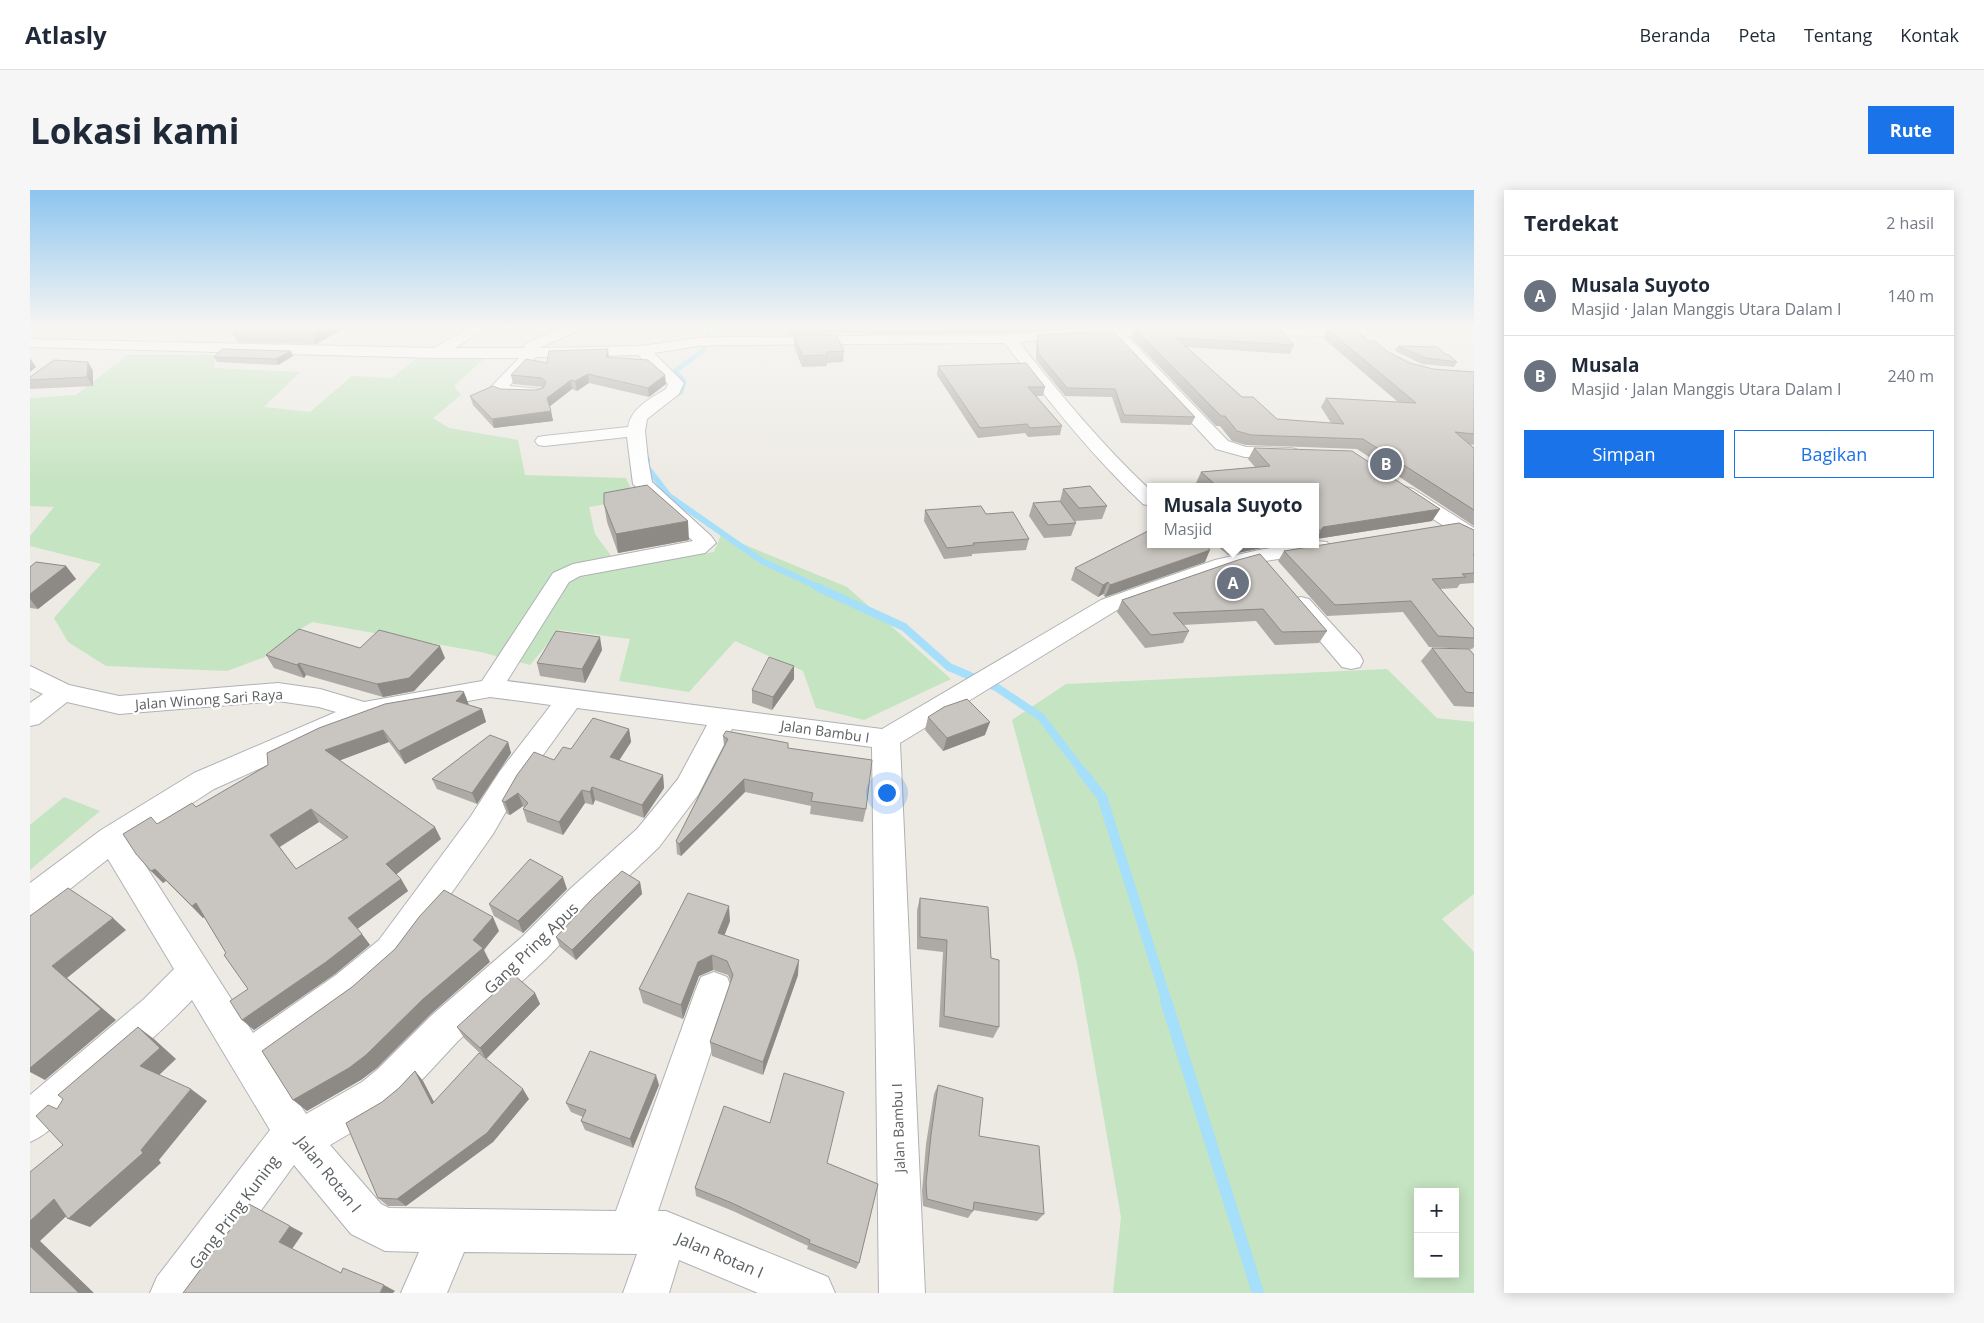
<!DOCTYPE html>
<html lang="id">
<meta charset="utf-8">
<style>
:root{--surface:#fff;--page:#f6f6f7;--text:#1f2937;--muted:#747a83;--line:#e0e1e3;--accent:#1a73e8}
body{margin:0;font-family:"Open Sans",sans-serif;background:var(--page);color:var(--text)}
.controls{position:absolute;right:15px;bottom:15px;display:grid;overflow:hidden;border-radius:0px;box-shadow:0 2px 12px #0003}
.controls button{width:45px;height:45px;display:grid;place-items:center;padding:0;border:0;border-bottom:1px solid var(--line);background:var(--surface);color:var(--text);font:25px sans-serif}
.you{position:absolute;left:856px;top:602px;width:18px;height:18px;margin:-12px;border:4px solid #fff;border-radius:50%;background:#1a73e8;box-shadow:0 0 0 8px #1a73e833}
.badge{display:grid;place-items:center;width:32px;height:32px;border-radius:50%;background:var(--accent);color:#fff;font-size:16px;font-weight:700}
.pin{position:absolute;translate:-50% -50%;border:2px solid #fff;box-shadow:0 1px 5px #0006}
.popup{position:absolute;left:1117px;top:293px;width:172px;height:65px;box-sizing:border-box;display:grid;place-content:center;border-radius:0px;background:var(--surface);filter:drop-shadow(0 1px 4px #0005);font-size:16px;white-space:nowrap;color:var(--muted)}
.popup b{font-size:19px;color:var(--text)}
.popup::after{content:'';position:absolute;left:50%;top:100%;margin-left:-10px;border:10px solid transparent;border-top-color:var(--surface)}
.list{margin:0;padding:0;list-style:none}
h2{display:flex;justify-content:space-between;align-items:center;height:65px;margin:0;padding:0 20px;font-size:21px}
h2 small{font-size:16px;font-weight:400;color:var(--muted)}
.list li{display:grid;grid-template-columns:32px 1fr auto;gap:15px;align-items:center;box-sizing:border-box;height:80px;padding:0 20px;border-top:1px solid var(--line)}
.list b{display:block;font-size:19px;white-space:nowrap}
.list p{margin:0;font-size:16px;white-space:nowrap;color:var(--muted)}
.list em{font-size:16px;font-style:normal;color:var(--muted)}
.actions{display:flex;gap:10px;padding:15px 20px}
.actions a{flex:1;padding:11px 0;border:1px solid var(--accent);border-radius:0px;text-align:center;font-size:18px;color:var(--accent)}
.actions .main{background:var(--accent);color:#fff}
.map{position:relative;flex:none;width:1444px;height:1103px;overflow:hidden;border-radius:0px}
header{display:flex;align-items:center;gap:30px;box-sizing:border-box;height:70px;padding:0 25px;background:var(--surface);border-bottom:1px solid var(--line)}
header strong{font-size:24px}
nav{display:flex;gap:28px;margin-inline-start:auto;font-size:18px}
.intro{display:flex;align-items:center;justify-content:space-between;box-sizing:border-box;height:120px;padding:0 30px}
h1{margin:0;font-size:35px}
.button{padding:12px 22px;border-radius:0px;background:var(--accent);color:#fff;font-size:18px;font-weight:700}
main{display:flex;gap:30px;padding:0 30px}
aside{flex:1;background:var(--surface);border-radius:0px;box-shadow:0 2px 12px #0003}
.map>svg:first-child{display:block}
.green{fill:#c5e4c1;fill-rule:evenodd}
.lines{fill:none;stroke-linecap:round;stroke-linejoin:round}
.stream-far4{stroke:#a6dffa;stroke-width:5}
.stream-far3{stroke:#a6dffa;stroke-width:6}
.stream-far2{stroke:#a6dffa;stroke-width:8}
.stream-far1{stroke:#a6dffa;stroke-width:10}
.stream{stroke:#a6dffa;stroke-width:12}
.minor-casing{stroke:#afb2b5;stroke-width:2}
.minor{fill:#fff;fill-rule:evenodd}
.wall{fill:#ada9a5;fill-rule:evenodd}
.shaded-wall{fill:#8d8a86}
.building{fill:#c9c5c0;stroke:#8d8a86;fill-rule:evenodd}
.labels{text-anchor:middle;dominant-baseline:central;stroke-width:4.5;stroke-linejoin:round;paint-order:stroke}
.street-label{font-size:14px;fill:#5c6063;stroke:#fff}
.near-street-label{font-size:16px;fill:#5c6063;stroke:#fff}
</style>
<header>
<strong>Atlasly</strong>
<nav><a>Beranda</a><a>Peta</a><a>Tentang</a><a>Kontak</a></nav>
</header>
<div class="intro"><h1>Lokasi kami</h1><a class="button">Rute</a></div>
<main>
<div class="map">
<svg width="1444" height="1103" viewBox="0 0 1444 1103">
<rect width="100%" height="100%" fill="#edeae4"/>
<!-- green -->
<g class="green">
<polygon points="97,165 185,165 184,178 270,182 234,217 280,222 322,186 362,188 388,167 454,169 424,196 431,205 403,228 419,238 488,250 495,285 596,288 606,309 559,317 565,344 590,378 684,362 691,345 817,397 921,489 834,530 786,518 773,481 705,451 659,502 589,491 600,449 529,440 500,475 451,462 282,432 261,445 235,467 197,481 76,476 38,452 24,428 71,374 0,356 0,346 24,317 0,316 0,208 46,205"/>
<path d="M 1357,479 L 1407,528 L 1444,532 L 1444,704 L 1412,729 L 1444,762 L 1444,1103 L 1083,1103 L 1091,1027 L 1047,773 L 982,530 L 1036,494 ZM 1388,1002 L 1425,1002 L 1425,1084 L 1388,1084 Z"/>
<polygon points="34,607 70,621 0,680 0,635"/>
</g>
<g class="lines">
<!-- stream-far4 -->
<polyline class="stream-far4" points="640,207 651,202 654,191 645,181 674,160 679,137"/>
<!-- stream-far3 -->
<polyline class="stream-far3" points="617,269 617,277 639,306 732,371 790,398"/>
<!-- stream-far2 -->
<polyline class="stream-far2" points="787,397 874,437 919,477 966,497 1011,527 1052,581"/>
<!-- stream-far1 -->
<polyline class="stream-far1" points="1051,580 1072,607 1137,812"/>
<!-- stream -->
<polyline class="stream" points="1136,811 1228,1103"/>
<!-- minor casing -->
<g class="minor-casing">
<g id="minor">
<path d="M 441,137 L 458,137 L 425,158 L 494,158 L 495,154 L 534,137 L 552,137 L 550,140 L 509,158 L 612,156 L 667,148 L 695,147 L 966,145 L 1074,137 L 1141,138 L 1146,139 L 1148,142 L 1146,145 L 1097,146 L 1198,251 L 1216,257 L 1260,258 L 1266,259 L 1269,263 L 1266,267 L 1260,268 L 1215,267 L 1186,259 L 1081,146 L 989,152 C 1030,204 1072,255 1120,300 L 1120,316 L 1113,314 C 1061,265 1017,210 975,153 L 695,155 L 667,156 L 624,163 L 654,193 L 649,204 L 617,229 L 615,241 L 618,270 L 622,292 L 681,346 L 686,353 L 675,363 L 550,386 L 539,392 L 477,491 L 852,539 L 1071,410 L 1185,370 L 1229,360 L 1265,354 L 1286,354 L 1286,351 L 1297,352 L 1300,357 L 1297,362 L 1289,363 L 1229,372 L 1201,380 L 1087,420 L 870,553 L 895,1103 L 849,1103 L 842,557 L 702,539 L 668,605 L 629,657 L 564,719 L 516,769 L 428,851 L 376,907 L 360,920 L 300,955 L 351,1014 L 359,1018 L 586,1021 L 666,799 L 671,787 L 684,782 L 697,787 L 702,799 L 628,1021 L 636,1021 L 798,1087 L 805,1103 L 728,1103 L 649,1070 L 639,1103 L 593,1103 L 607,1064 L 434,1062 L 417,1103 L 371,1103 L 389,1062 L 355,1061 L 321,1044 L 264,975 L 171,1103 L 120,1103 L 127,1087 L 240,940 L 162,810 C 128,846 88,878 51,911 C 33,926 21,943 0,952 L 0,905 L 114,809 L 144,779 L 78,669 L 12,721 L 0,725 L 0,693 L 71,640 L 164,583 L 306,522 L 289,517 L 248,511 L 89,524 L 37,512 L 9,534 L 0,536 L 0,513 L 13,504 L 0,498 L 0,476 L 39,495 L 89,506 L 248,493 L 290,499 L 334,512 L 452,491 L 523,383 L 543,374 L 663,351 L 603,294 L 597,247 L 514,256 L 508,255 L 505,251 L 508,247 L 514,246 L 598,237 C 601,218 621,208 636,199 L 638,194 L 608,165 L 506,167 L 479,196 L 510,199 L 512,202 L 510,205 C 497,209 468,210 460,198 L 489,168 L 406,168 L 0,157 L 0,149 L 404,158 ZM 460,507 L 521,515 L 470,581 L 441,626 L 349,750 L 306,785 L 223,843 L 101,653 L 184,599 L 340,529 ZM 547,518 L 677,535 L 648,589 L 607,639 L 540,699 L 492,747 L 402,825 L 348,879 L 332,892 L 276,924 L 243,873 L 332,809 L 373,772 L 463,644 L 490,597 Z"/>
<polygon points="1216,138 1332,138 1337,139 1339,142 1337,145 1332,146 1211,145 1209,142 1211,139"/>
<polygon points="1376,297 1383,299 1444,338 1444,353 1437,351 1369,307 1366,303 1369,299"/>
<polygon points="1271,407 1279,409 1330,465 1333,471 1330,477 1321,479 1312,477 1263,419 1259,414 1263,409"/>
</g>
</g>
<!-- minor -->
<use href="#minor" class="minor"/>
</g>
<!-- wall -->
<g class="wall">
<polygon points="207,137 317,137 286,154 207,152 202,142"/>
<polygon points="730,137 1052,137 966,143 845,144 800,142 799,145 759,145 758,141 730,139"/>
<polygon points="1104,138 1264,155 1260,164 1157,157 1212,207 1247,229 1301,233 1291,217 1296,208 1368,212 1293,148 1297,139 1338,151 1358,162 1380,173 1403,179 1444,182 1444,255 1440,254 1444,258 1444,336 1327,259 1216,255 1202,251 1190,236 1186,236 1101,147"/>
<polygon points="1008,145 1165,227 1161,235 1091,233 1082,207 1035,206 1006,170 1006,153"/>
<polygon points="764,146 814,161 813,172 797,173 797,176 772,177 764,156"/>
<polygon points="1368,156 1415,164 1427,172 1424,177 1392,174 1365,161"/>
<polygon points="261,161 263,166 248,175 187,172 184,167"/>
<polygon points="579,168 636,194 619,207 559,193 547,201 542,199 520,216 523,231 464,238 443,215 440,206 470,199 506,200 513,197 483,194 481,185 517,173"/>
<polygon points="58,172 63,181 63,196 0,199 0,187"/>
<polygon points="908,176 1015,197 1013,206 1006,206 1032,236 1030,245 998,247 995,243 948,248 907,185"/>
<polygon points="1224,258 1410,319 1402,331 1286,349 1286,350 1286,297 1170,297 1166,293 1171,282 1225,277 1218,269"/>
<polygon points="1033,299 1077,316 1072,329 1045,331 1030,312 1046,333 1041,346 1014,348 999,326 1003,313 1030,311"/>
<polygon points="574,314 659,350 588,363 577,332"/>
<polygon points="895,320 956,324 999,349 996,360 942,364 942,366 914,369 894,331"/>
<polygon points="1444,340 1444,393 1430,394 1427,398 1410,399 1444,439 1444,457 1442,459 1399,457 1373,422 1297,426 1248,371 1254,361"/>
<polygon points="1185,354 1261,354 1241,356 1198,365"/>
<polygon points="1208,370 1297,441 1289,453 1245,455 1226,431 1153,435 1159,441 1153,453 1115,458 1087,422 1092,410"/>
<polygon points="1175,372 1075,407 1073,404 1068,407 1041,390 1045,378"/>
<polygon points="36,376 46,389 8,419 0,418 0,377"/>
<polygon points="330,458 415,468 384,501 353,507 276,485 274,488 244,478 236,465"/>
<polygon points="1402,458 1444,465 1444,517 1424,516 1391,471"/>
<polygon points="572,460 555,493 510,486 507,473"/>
<polygon points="764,476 764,489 742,520 722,513 722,500"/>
<path d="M 439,515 L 452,519 L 456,532 L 375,574 L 359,552 L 310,570 L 411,649 L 366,684 L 371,689 L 378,701 L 327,739 L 340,755 L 305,784 L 224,840 L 218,799 L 174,727 L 173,728 L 136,691 L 133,693 L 127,634 L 166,617 L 238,575 ZM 289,632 L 313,650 L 266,679 L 250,657 Z"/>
<polygon points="898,527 955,545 913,561 895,540"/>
<polygon points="599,539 601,552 589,571 633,585 634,598 614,628 565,610 563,615 555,613 533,645 497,632 493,619 494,617 493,616 480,625 477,624 472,611 524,570 541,559"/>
<polygon points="693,546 758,558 836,619 833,632 780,624 781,616 715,602 651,666 647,664 646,651 694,556"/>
<polygon points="478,552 481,563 447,614 407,599 402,589"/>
<polygon points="610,692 612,704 546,770 530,757 526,747"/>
<polygon points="537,699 493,743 464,726 459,714"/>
<polygon points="890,708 961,768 969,837 963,848 909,837 913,762 887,759 887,720"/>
<polygon points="700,731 694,746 768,785 733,885 682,866 680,852 701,792 698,785 683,780 669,786 653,829 613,813 609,799"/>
<polygon points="505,803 510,814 456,869 434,848 427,837"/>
<polygon points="385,881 393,891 404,912 499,909 463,952 376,1016 358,1016 348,1008 352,912 369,898"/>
<polygon points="629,895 603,958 555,940 551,931 553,927 541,922 536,913"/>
<polygon points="908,895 949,946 1014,1024 1007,1031 943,1020 943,1021 938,1028 893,1016 892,1001 896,954 904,904"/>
<polygon points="797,973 829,1073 826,1079 777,1059 778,1056 703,1021 666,1006 665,998"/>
</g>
<!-- shaded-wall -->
<g class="shaded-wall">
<polygon points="296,137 317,137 286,154 283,144"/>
<polygon points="578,159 579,167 576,167"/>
<polygon points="261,161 263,166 248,175 246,169"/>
<polygon points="0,168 6,177 0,182"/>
<polygon points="58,172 63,181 63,196 57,187"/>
<polygon points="558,184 559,193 547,201 545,191"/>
<polygon points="635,185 636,194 619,207 618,198"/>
<polygon points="541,190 542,199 519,217 517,208"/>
<polygon points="521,221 523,231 464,238 462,229"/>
<polygon points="1410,319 1402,331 1286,349 1293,337"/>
<polygon points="658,331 659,350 588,363 586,344"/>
<polygon points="1203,354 1242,354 1241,356 1198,365"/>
<polygon points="1180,360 1175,372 1075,407 1080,395"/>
<polygon points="36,376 46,389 8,419 0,409 0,404"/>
<polygon points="1078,392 1073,404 1068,407 1073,395"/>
<polygon points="570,447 572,460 555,493 552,479"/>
<polygon points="410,456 415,468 384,501 353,507 347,494"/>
<polygon points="269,473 276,485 274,488 267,475"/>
<polygon points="764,476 764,489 742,520 743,507"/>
<polygon points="434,502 439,515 426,511"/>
<polygon points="452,519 456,532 375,574 369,561"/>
<polygon points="960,532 955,545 913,561 917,548"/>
<polygon points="599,539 601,552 582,581 580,567"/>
<polygon points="353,540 359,552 303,573 295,560"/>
<polygon points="478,552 481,563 447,614 442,603"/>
<polygon points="633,585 634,598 614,628 612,615"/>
<polygon points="714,589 715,602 651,666 649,654"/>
<polygon points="562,597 565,610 563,615 560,602"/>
<polygon points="552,600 555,613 533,645 529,632"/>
<polygon points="488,603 493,616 480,625 475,612"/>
<polygon points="281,619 289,632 249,657 240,645"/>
<polygon points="405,637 411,649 363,687 356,674"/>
<polygon points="125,679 136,691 133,693 121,681"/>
<polygon points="533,687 537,699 493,743 488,731"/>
<polygon points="371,689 378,701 326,740 318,728"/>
<polygon points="610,692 612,704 546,770 542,760"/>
<polygon points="166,713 177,725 173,728 162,716"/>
<polygon points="699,716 700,731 689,759 688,743"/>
<polygon points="463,727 469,741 454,760 460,772 401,824 347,878 331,890 277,921 263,910 443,750"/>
<polygon points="83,728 96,740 37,788 86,830 15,890 0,882 0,878 22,776"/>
<polygon points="332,744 340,755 305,784 224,840 212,830"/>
<polygon points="682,765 683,780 669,786 653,829 651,815 668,772"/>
<polygon points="769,770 768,785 733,885 733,872"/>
<polygon points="505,803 510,814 456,869 450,858"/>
<polygon points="108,837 124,849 146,869 126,888 110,876"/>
<polygon points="385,881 393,891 410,924 402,914"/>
<polygon points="626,885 629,895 603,958 600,949"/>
<polygon points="161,899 177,911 129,970 131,973 60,1037 38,1029 111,960"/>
<polygon points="493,899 499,909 463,952 376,1016 367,1009"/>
<polygon points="24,1009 46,1017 10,1051 64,1103 49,1103 0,1056 0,1031"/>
<polygon points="260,1036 273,1043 262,1059 249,1052"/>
<polygon points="354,1095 365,1101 363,1103 350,1103"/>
</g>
<!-- building -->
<g class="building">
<polygon points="207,137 296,137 283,144 202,142"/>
<polygon points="759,137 800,137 760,138"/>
<polygon points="1104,138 1250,139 1264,155 1146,148 1212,207 1223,207 1247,229 1314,234 1296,208 1386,213 1297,139 1326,139 1338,151 1345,151 1358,162 1380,173 1403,179 1444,182 1444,244 1425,242 1444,258 1444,320 1333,249 1221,245 1207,241 1195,226 1191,226"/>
<polygon points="1083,141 1165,227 1094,225 1085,199 1037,198 1008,163 1008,145"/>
<polygon points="806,145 814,161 796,162 798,165 773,166 764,146"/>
<polygon points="1368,156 1407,157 1415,164 1419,165 1427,172 1396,168"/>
<polygon points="192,159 261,161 246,169 184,167"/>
<polygon points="578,159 576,167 618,170 635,185 618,198 558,184 545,191 541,190 517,208 521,221 462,229 440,206 463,196 470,199 506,200 513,198 516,192 512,188 481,185 496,169 517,173 519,161"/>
<polygon points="24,170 58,172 57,187 0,190 0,187"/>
<polygon points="996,173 1015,197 998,197 1032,236 1000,238 997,234 950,238 908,176"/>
<polygon points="1224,258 1322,261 1410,319 1293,337 1291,340 1286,341 1286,297 1188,297 1171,282 1240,276"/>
<polygon points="617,295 658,331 586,344 574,314 574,303"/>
<polygon points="1060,296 1077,316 1049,318 1033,299"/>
<polygon points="1030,311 1046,333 1018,335 1003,313"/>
<polygon points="951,316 956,324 983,322 999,349 943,353 944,355 917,358 895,320"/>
<polygon points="1429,333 1444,340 1444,365 1443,365 1444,366 1444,383 1432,384 1436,387 1402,389 1444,439 1444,448 1408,446 1381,411 1305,415 1254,361"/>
<polygon points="1120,340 1120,354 1175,354 1180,360 1080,395 1078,392 1073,395 1045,378"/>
<polygon points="1230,364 1297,441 1252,442 1233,419 1143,423 1159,441 1121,445 1092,410 1208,370"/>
<polygon points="6,372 36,376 0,404 0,377"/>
<polygon points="269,439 330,458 349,440 410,456 379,488 347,494 269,473 267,475 236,465"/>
<polygon points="526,441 570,447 552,479 507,473"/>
<polygon points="1402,458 1439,459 1444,465 1444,503 1436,502"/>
<polygon points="739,467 764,476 743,507 722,500"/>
<path d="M 430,501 L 434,502 L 426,511 L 452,519 L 369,561 L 353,540 L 295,560 L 405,637 L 356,674 L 371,689 L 318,728 L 332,744 L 296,772 L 212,830 L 200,811 L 218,799 L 194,765 L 196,763 L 166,713 L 162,716 L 125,679 L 121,681 L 106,664 L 93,644 L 121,627 L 127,634 L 162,613 L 166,617 L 238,575 L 237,563 L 289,538 L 355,514 ZM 281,619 L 318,647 L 266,679 L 240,645 Z"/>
<polygon points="937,509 960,532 917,548 898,527 914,517"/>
<polygon points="563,528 599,539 580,567 633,585 612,615 562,597 560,602 552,600 529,632 493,619 498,613 488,603 475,612 472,611 487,585 504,562 524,570 533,557 541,559"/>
<polygon points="696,541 758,553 758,558 842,570 836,619 781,611 783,603 714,589 649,654 646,651 698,549 693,546"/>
<polygon points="460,545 478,552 442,603 402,589"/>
<polygon points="500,669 533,687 488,731 459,714"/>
<polygon points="592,681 610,692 542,760 526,747 562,709"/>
<polygon points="38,698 83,728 22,776 71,819 0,878 0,726"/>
<polygon points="414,700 463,727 443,750 453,758 392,810 336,865 319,878 263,910 232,861 322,797 365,759 389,727"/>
<polygon points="658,703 699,716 688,743 769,770 733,872 680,852 703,785 697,771 682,765 668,772 651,815 609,799"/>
<polygon points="890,708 958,717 961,768 969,770 969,837 914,826 917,750 890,747"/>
<polygon points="484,785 505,803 450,858 427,837"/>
<polygon points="108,837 130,858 110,876 161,899 111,960 113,963 38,1029 24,1009 0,1031 0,982 33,955 6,926 18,915 27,919 33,909 28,905"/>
<polygon points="560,861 626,885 600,949 551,931 556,920 536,913"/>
<polygon points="449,863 493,899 457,943 367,1009 348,1008 316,933 352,912 369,898 385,881 402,914"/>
<polygon points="754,883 814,902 797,973 848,994 829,1073 779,1053 780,1050 702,1013 665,998 694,916 740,933"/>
<polygon points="908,895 953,908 949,946 1009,956 1014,1024 944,1012 943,1021 897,1009 896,993 901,945"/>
<polygon points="219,1014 260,1036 249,1052 311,1083 313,1078 354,1095 350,1103 153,1103"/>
<polygon points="0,1056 49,1103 0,1103"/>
</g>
<!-- sky -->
<linearGradient id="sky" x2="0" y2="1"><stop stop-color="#8dc5ef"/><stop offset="0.47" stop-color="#f7f6f3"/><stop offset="1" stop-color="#f7f6f3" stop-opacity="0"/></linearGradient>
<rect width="1444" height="291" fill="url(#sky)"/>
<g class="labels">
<!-- street labels -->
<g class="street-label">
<text transform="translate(179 509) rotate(-4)">Jalan Winong Sari Raya</text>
<text transform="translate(795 541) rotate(8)">Jalan Bambu I</text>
<text transform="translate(868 938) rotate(-92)">Jalan Bambu I</text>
</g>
<!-- near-street labels -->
<g class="near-street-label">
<text transform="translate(501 758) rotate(-44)">Gang Pring Apus</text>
<text transform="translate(299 984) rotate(51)">Jalan Rotan I</text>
<text transform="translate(204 1022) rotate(-53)">Gang Pring Kuning</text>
<text transform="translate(690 1065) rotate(23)">Jalan Rotan I</text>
</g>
</g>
</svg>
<div class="controls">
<button>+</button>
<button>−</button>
</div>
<div class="you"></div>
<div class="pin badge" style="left:1203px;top:393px;background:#6b7280">A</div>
<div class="popup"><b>Musala Suyoto</b>Masjid</div>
<div class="pin badge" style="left:1356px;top:274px;background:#6b7280">B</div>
</div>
<aside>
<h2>Terdekat<small>2 hasil</small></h2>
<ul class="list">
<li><span class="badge" style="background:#6b7280">A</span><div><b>Musala Suyoto</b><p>Masjid · Jalan Manggis Utara Dalam I</p></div><em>140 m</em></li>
<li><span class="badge" style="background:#6b7280">B</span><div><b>Musala</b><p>Masjid · Jalan Manggis Utara Dalam I</p></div><em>240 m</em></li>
</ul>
<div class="actions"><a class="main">Simpan</a><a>Bagikan</a></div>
</aside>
</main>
